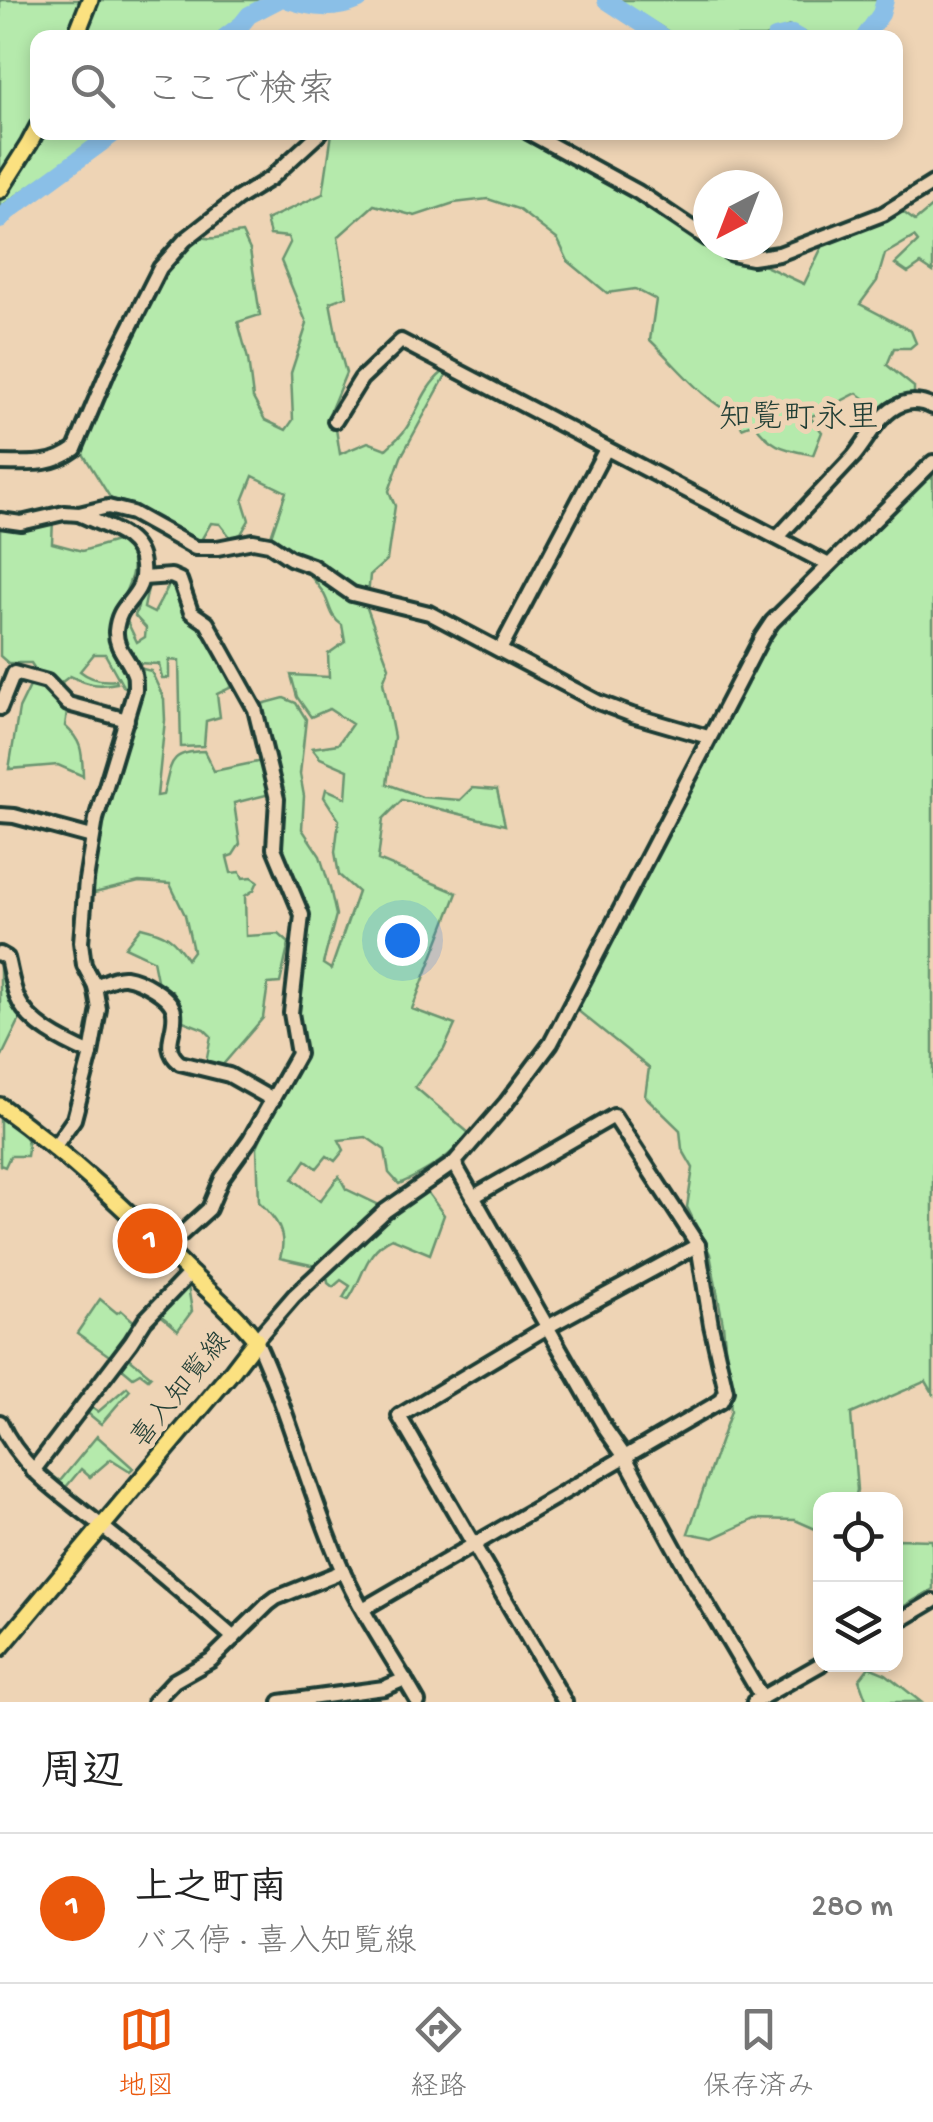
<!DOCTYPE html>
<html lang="ja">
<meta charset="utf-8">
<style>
:root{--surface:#fff;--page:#f2f2f2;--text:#222;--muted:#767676;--line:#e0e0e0;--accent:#ea580c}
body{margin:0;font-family:"Gochi Hand","Klee One",sans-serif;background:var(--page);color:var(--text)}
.controls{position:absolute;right:30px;bottom:30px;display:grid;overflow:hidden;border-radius:20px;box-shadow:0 5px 15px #0003}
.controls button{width:90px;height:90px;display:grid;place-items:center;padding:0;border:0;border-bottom:2px solid var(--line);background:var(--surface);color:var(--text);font:50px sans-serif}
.compass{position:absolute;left:693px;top:170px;width:90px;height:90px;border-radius:50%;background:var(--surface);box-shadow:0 5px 15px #0003;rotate:222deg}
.you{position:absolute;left:402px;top:940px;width:35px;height:35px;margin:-25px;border:8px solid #fff;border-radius:50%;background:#1a73e8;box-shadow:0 0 0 15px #1a73e833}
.badge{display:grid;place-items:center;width:65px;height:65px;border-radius:50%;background:var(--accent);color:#fff;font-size:32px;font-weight:700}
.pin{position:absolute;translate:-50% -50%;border:5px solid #fff;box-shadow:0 2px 10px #0006}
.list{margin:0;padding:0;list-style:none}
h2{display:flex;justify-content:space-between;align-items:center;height:130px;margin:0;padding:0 40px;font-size:42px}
h2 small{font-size:32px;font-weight:400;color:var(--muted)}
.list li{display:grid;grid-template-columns:65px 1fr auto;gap:30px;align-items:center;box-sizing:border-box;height:150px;padding:0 40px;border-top:2px solid var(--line)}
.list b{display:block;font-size:38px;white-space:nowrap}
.list p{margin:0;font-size:32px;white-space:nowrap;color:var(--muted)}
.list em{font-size:32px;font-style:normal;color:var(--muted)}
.icon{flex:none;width:55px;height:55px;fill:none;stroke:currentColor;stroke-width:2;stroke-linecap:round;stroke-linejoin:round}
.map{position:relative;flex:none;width:933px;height:1702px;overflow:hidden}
.search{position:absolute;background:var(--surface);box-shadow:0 5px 15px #0003;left:30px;right:30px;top:30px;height:110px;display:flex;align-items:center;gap:25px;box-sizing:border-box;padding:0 35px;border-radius:20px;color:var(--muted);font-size:38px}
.sheet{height:280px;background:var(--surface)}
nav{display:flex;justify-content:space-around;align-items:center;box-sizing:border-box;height:140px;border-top:2px solid var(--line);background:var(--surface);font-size:28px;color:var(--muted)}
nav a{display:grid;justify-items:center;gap:5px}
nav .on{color:var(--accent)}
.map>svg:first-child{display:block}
.green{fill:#b5eaac;stroke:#6a9470;stroke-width:2.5}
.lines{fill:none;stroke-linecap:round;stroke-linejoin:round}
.river{stroke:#8abfe7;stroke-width:18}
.minor-casing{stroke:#1f3d34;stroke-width:20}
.major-casing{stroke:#1f3d34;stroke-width:22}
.minor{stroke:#eed4b5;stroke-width:12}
.major{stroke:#fbe180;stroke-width:15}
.labels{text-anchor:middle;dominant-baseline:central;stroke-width:10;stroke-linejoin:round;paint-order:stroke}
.street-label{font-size:28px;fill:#1f3d34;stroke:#eed4b5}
.quarter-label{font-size:32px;fill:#1f3d34;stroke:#eed4b5}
</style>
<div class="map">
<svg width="933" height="1702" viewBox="0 0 933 1702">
<rect width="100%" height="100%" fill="#eed4b5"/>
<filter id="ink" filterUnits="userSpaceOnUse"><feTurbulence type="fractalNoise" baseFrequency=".01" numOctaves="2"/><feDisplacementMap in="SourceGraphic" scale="20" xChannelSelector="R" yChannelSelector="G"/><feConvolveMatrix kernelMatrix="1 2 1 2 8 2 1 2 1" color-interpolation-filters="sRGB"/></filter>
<g filter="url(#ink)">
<!-- green -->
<g class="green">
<polygon points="0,0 268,0 246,11 215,37 38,38 38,132 105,133 0,207"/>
<polygon points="618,0 878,0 878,2 875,16 855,37 814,37 789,26 765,37 677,37"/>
<path d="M 332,133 L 517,133 L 619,188 L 731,258 L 759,263 L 804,284 L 824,243 L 900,210 L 915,221 L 933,206 L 933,272 L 921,264 L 908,273 L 895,264 L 918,242 L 914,237 L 885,254 L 877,281 L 860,304 L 911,331 L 916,343 L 910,348 L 894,348 L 887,365 L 914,387 L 914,394 L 881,411 L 857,393 L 810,417 L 822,432 L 813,455 C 785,449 771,448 754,423 L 742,428 L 736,415 C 705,403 675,364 650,340 L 656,300 L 635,289 L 607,293 L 568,261 L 558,240 L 518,209 L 488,199 L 454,203 L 415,216 L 374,205 L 338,237 L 347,296 L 330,302 L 338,344 L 346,373 L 327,419 L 336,429 L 340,454 L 368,442 L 386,449 C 392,443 400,437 405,430 C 419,410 423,388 443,372 L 446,375 L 401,457 L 389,491 L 395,506 L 387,560 L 370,575 L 367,608 L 389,667 L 383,682 L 394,737 L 387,784 L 422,797 L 460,800 L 472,788 L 497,790 L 505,825 L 402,800 L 383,819 L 378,860 L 457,893 L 412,1009 L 455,1025 L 444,1049 L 415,1087 L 470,1134 C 450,1157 427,1172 399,1184 L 389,1173 L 385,1150 L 366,1137 L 339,1140 L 344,1150 L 335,1161 L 327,1156 L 317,1168 L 306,1160 L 293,1179 L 320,1201 L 339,1176 L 346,1189 L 379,1205 L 320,1267 L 280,1258 C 288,1234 276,1218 259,1202 L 257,1147 L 277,1100 L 301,1056 L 295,1012 L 305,937 L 278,848 L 258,705 L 284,698 L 296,703 L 306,719 L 300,774 L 304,796 L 302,829 L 320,856 L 330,888 L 336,915 L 323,964 L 331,969 L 358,892 L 339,875 L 335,852 L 339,820 L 324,797 L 326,789 L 346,798 L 348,770 L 320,758 L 312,748 L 338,744 L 352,724 L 329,709 L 311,717 L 297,697 L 291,675 L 329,677 L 328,654 L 345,642 L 342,625 C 329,617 330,602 322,591 C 307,570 291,553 270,539 L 286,492 L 253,476 L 243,501 L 249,520 L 241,534 L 231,538 L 220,524 L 211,523 L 200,542 L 127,503 L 111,499 L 80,449 L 117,362 L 165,267 L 195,236 C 218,242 220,235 242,233 L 250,250 L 260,315 L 238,322 L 248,359 L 253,398 L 265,420 L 286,430 L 293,420 L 291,373 L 307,324 L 281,261 L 290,243 L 288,237 L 270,235 L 266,220 L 323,194 Z"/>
<polygon points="933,476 933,1393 926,1381 851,1414 857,1490 855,1499 820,1500 820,1531 795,1520 755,1519 714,1538 688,1533 731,1411 723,1324 710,1254 687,1207 693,1168 682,1149 680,1130 645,1096 649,1068 577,1010 741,685 773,630 916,488"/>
<path d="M 53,519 L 52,543 L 82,551 L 120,540 C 156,574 103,607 111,645 C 112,647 118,656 120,658 C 126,668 129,677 130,689 L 123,686 L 105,654 L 94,654 L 80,671 C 91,680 102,682 116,680 L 117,683 C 97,687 87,684 70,676 L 62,682 L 67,712 L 65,726 C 83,742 82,753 83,776 L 58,765 L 9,769 L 19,709 L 37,672 L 31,663 L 8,663 L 0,656 L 0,525 L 11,528 Z"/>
<polygon points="177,582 205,626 232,687 217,694 220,717 206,721 204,746 181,747 179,661 169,660 169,678 162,678 159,664 136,663 121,637 123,613 137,642 145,637 146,628 135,616 145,583 149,583 144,608 154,613 170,583"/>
<path d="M 135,667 L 151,671 L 164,699 L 165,720 L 157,796 L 163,795 C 172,764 167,752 204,751 L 214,771 L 262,761 L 270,794 L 234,803 L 240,844 L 233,855 L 227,857 L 231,873 L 240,872 L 243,878 L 252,877 L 258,881 L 254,890 L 245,896 L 246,936 L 279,934 L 289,943 L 280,983 L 268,984 L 263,1018 L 220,1068 L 206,1063 L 211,1036 L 204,1029 L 183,1021 L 173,992 L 158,985 L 153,960 L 125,947 L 141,927 C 165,933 173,937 187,959 L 193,951 L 185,915 L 170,884 L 139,882 L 90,894 L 96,835 Z"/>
<polygon points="0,963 5,966 8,991 21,1017 0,1060"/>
<path d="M 0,1118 C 17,1130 32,1133 27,1156 L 10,1156 L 5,1167 L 0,1165 Z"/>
<path d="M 425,1189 L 444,1215 L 430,1254 L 392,1238 C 364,1251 365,1276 348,1300 L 343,1298 L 350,1286 L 341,1280 L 333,1287 L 328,1283 L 327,1275 L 389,1213 Z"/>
<polygon points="185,1284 188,1286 192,1311 178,1330 158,1313"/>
<polygon points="100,1299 117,1313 121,1310 138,1325 121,1351 151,1376 148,1379 140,1373 133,1377 121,1367 105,1384 118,1362 77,1333"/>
<polygon points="127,1387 130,1390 101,1424 85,1411 89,1406 98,1412"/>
<polygon points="97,1436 133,1468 130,1471 111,1459 90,1477 81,1469 66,1487 90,1506 88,1509 40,1471 42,1468 60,1481"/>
<polygon points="896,1539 932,1540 933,1589 896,1611"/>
<polygon points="869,1667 886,1674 921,1702 867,1702 859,1680"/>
</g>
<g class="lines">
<!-- river -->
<g class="river">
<path d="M 288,0 C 313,8 334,11 359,0"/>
<polyline points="606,0 664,38"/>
<polyline points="224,38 241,25 249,15 278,0"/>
<polyline points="775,38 792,34 799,38"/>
<polyline points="864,38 881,14 885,0"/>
<polyline points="0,220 7,212 116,132"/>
</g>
<!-- minor casing -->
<g class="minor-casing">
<g id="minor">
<polyline points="528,132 638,192 708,239"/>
<polyline points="718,245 732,254 752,258 779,254 883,214 933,183"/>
<polyline points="335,421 361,379 401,341 829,565"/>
<path d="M 0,463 C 28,463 51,467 75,449 L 108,371 L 160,268 L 185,240 L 237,199 L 271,178 L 321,132"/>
<polyline points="0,520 21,523 64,513 79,514 108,507 132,513 195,548 217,548 253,541 269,544 290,558 312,566 352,594 429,613 598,702 632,715 708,737"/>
<path d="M 778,537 C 803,510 829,483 854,456 C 869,438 879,413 902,404 C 913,400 923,402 933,407"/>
<polyline points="143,578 171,576 180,580 191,612 207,623 255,709 277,799 274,848 302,915 291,1013 298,1054 250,1139 222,1178 209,1209 166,1248"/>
<polyline points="500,650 606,449"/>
<polyline points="0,708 14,673 47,682 68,704 127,720"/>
<polyline points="0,815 14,816 92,837"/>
<path d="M 0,954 L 7,958 C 10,970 12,984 17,997 C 28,1025 64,1042 91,1054"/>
<path d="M 95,986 C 104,983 115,976 125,977 C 139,979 172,996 174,1012 C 177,1032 160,1047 180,1063 L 229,1075 L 273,1100"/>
<path d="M 55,1146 L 74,1119 L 91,1054 L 99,1009 L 95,986 L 84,965 L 81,942 L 86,880 L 96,819 L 135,690 C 135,688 135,676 134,674 C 129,658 115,649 116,631 C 118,609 128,606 138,589 C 142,582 143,575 142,566 C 141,534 103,526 79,514"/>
<polyline points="454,1163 606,1430 625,1457 690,1576 762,1698"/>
<path d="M 0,1422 C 23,1473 68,1498 109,1532 C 151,1566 193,1602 234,1638"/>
<polyline points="33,1471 131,1342 145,1320 190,1273"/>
<polyline points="363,1609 721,1401 726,1391 711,1325 698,1245 614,1116 473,1197"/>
<polyline points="896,1623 933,1601"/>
<polyline points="154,1702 174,1681 211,1660 268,1604 276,1598 343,1571"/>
<polyline points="280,1702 384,1688 405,1679"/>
<path d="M 418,1702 C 393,1658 363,1616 342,1569 C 309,1494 290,1414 256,1340 L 294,1296 L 385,1211 L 454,1163 L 506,1103 L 551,1043 L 762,637 L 772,622 L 933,462"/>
<polyline points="565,1702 399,1416 549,1326 698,1245"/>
<polyline points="754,1702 821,1664"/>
</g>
</g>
<!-- major casing -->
<g class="major-casing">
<g id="major">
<polyline points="75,38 90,0"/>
<polyline points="0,190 29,144 38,127"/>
<path d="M 0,1106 C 70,1156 131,1214 191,1274 C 213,1295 237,1315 256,1340 L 233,1370 L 0,1648"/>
</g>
</g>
<!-- minor -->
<use href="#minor" class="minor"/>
<!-- major -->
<use href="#major" class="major"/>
</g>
</g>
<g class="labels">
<!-- street labels -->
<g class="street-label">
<text transform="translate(182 1391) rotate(-51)">喜入知覧線</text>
</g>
<!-- quarter labels -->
<g class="quarter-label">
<text x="799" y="420">知覧町永里</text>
</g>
</g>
</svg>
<div class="controls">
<button><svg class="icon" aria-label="locate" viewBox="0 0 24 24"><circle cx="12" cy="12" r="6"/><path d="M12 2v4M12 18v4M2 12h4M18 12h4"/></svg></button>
<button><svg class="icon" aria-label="layers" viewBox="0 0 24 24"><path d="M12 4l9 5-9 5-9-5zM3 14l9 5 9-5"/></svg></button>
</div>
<svg class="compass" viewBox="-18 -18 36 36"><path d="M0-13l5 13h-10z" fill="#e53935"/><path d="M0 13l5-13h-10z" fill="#767676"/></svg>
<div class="you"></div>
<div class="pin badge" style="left:150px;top:1241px">1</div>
<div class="search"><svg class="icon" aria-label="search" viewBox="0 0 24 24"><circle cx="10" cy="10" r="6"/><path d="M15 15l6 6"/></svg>ここで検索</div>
</div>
<section class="sheet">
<h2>周辺<small></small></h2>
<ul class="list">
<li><span class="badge">1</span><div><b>上之町南</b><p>バス停 · 喜入知覧線</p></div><em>280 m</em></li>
</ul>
</section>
<nav>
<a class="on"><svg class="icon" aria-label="map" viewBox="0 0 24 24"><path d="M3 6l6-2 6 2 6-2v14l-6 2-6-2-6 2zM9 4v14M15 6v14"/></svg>地図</a>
<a><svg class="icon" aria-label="directions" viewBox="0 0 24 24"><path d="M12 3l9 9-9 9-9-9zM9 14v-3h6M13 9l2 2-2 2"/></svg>経路</a>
<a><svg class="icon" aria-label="saved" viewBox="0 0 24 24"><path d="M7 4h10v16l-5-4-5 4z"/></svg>保存済み</a>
</nav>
